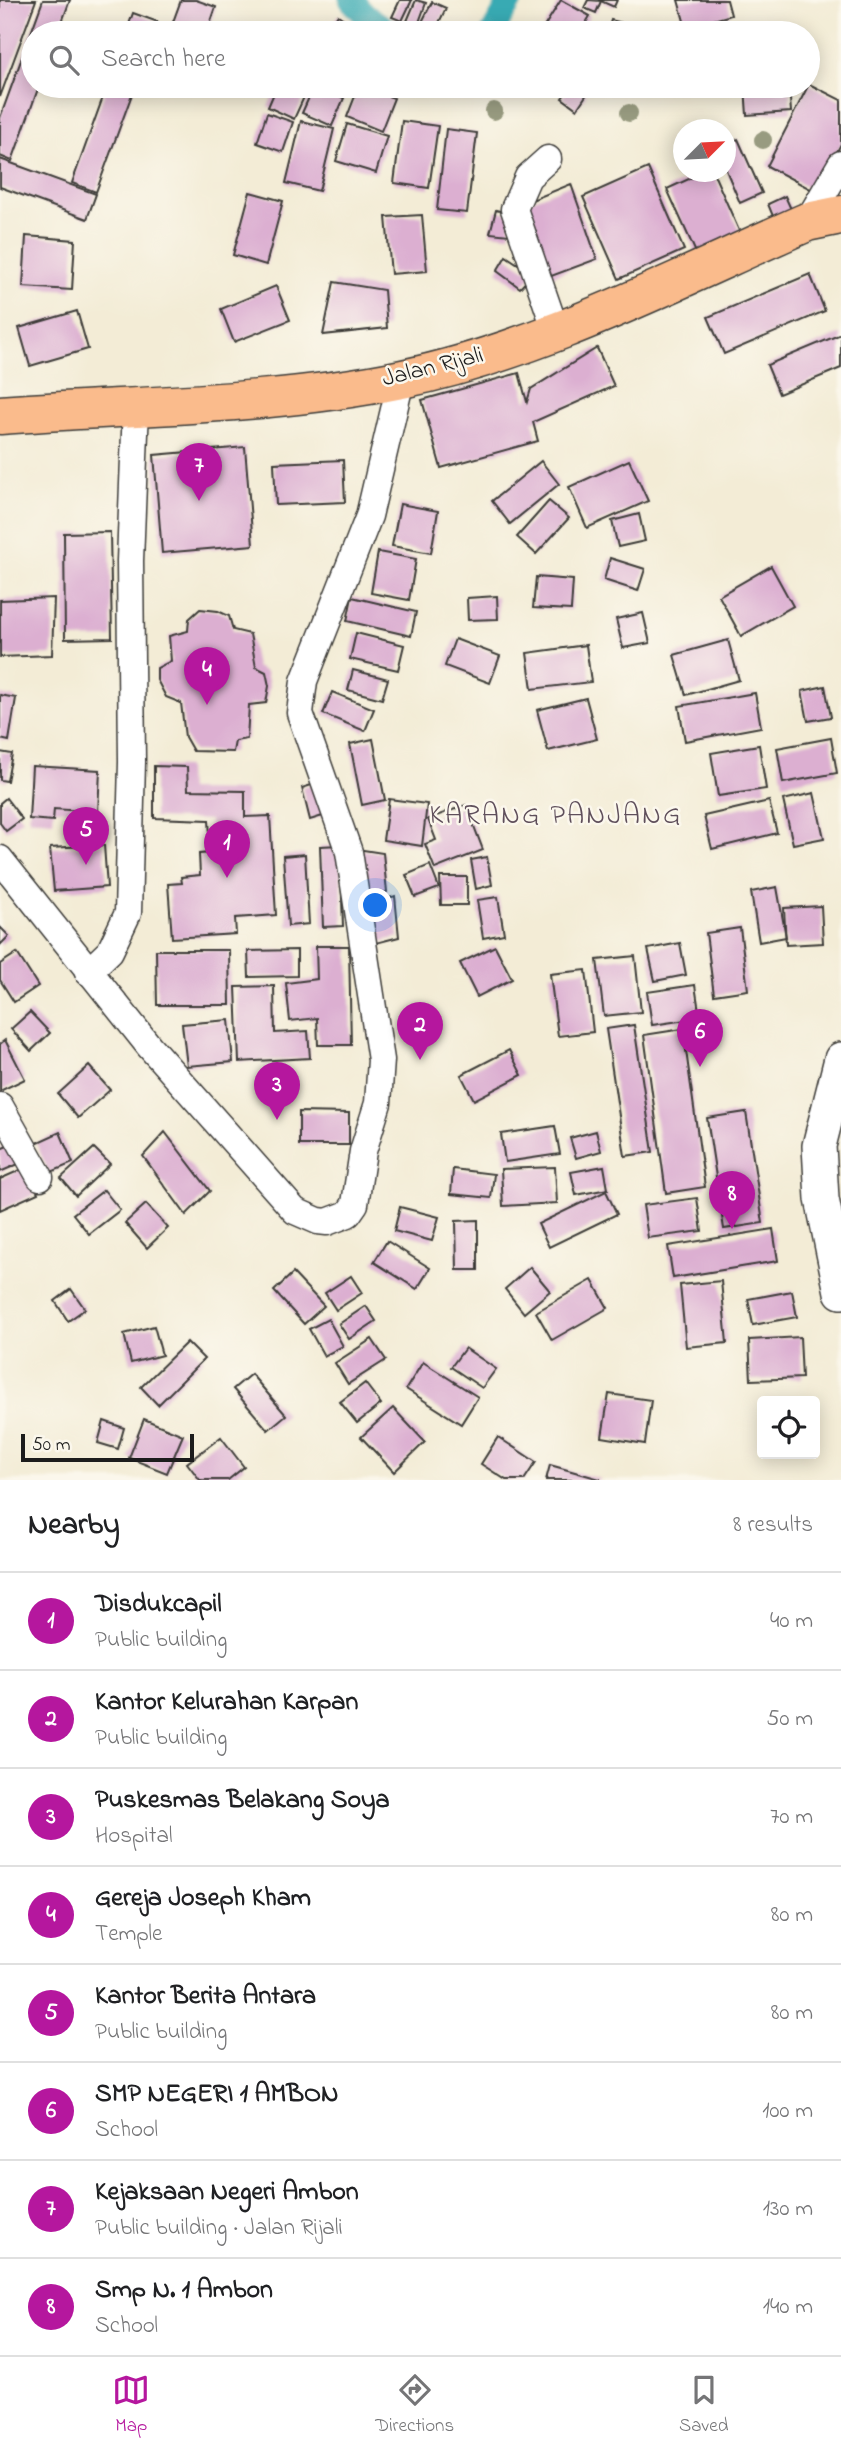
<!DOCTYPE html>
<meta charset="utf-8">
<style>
:root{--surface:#fff;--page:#f2f2f2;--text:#202124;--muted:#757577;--line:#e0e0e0;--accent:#b5179e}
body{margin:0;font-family:"Indie Flower",sans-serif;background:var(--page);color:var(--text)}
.controls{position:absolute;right:21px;bottom:21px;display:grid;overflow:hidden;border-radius:7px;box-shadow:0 4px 18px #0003}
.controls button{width:63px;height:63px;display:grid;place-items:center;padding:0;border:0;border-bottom:2px solid var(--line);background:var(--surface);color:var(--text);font:35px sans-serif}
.compass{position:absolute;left:673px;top:119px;width:63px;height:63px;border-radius:50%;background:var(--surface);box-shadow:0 4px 18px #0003;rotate:66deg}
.scale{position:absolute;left:21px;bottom:18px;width:173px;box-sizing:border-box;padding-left:7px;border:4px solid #1c1c1c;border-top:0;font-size:19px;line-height:24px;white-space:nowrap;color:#1c1c1c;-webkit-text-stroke:5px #fbf7ec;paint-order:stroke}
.you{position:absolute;left:376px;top:906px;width:24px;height:24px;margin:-18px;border:5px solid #fff;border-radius:50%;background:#1a73e8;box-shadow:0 0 0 10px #1a73e833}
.badge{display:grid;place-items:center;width:46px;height:46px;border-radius:50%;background:var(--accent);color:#fff;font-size:23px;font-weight:700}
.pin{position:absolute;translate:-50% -58px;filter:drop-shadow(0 2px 4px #0008)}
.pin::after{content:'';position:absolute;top:37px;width:24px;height:21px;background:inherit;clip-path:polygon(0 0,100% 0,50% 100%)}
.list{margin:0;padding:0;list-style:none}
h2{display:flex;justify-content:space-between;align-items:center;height:91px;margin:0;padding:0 28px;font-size:30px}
h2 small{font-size:23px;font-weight:400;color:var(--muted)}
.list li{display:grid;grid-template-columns:46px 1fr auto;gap:21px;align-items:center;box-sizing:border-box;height:98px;padding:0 28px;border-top:2px solid var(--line)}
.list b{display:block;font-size:26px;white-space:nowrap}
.list p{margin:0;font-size:23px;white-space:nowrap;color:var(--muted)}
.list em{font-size:23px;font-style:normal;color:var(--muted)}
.icon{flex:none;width:38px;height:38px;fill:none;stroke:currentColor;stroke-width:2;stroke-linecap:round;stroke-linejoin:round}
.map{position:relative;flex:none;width:841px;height:1480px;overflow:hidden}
.search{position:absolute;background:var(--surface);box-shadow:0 4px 18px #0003;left:21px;right:21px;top:21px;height:77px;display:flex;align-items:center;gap:18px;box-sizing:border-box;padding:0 24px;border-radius:38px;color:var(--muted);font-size:26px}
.sheet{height:875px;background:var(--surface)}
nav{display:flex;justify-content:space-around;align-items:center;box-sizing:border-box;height:98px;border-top:2px solid var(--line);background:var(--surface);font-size:19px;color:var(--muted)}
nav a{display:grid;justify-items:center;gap:4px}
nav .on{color:var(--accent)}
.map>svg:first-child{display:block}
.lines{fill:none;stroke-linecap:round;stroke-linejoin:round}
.canal{stroke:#39aab3;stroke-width:24}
.building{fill:#dcafd1}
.minor-casing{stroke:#3c3b38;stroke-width:29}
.tertiary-casing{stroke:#3c3b38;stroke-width:36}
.trunk-casing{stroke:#3c3b38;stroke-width:41}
.minor{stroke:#fff;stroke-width:26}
.tertiary{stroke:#fff;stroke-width:33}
.trunk{stroke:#fabb8c;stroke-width:38}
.tree{fill:#989b80}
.labels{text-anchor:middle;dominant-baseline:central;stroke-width:5;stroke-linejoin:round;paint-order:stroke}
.street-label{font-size:24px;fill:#1c1c1c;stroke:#fbf7ec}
.quarter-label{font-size:28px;letter-spacing:2px;fill:#5f4f5b;stroke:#fbf7ec}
</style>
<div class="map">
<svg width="841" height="1480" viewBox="0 0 841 1480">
<rect width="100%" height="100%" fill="#fbf7ec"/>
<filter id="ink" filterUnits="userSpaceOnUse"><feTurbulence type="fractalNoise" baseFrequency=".0143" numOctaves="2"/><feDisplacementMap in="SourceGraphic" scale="14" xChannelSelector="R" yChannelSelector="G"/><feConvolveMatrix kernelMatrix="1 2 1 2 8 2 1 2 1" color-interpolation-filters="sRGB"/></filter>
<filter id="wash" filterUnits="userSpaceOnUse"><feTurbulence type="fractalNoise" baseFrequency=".00686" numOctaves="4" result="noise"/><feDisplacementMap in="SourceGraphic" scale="28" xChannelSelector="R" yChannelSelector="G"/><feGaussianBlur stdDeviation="1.57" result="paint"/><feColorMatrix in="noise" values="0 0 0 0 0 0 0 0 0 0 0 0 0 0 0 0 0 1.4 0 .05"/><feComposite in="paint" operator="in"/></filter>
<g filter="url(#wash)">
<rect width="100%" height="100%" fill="#f3ecd6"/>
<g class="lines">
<!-- canal -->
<g class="canal">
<polyline points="351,0 364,14 392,33"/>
<polyline points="492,33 511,0"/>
</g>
</g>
<g id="blocks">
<!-- building -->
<g class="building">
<polygon points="0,0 36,0 0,97"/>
<polygon points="43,0 70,0 58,33 33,33 33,86 39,86 12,161 0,156 0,118"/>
<polygon points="181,0 196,0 216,7 207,33 169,33"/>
<polygon points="400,0 412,0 402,21 392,17"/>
<polygon points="416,0 426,3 418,25 407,21"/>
<polygon points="561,0 590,16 580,33 553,33 544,27"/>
<polygon points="588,0 601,1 598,0 617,0 614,7 601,1 596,13 584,8"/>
<polygon points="678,0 727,0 731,15 686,28"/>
<polygon points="432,2 446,8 436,29 422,22"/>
<polygon points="133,13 158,22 153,33 126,33"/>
<polygon points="338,15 351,24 345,33 326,33"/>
<polygon points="611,20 641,28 640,33 607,33"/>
<polygon points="809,84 841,100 841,144 816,192 767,166"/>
<polygon points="107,86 135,86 96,192 72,183"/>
<polygon points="277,86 309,86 294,119 268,107"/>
<polygon points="314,86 344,98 332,126 302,113"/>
<polygon points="359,86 394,98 381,131 347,117"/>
<polygon points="571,86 587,94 577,109 562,98"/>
<polygon points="745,86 789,86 791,112 747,115"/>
<polygon points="267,113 293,122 283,152 257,143"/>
<polygon points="301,121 334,129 319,191 286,183"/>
<polygon points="402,121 438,126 429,188 394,183"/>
<polygon points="347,124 387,136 376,173 336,161"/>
<polygon points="446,129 477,133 467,213 437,210"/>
<polygon points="738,139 762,193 740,203 726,170 726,145"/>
<polygon points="0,159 96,194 87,219 0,187"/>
<polygon points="648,168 684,250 619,279 583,197"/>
<polygon points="704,172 713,172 741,235 697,255 667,189"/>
<polygon points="571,184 597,259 546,278 522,204"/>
<polygon points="250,192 283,201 266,265 233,255"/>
<polygon points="785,196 795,218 777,226 768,204"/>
<polygon points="496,210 511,214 509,235 490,233"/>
<polygon points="422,215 427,271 391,274 386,217"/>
<polygon points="26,236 75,240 72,290 23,287"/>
<polygon points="506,256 533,274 520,288 497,271"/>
<polygon points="810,274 825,311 724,354 708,317"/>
<polygon points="334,282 384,290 387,328 323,335"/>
<polygon points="276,286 290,320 234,342 221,309"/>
<polygon points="77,311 88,349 30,366 19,328"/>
<polygon points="841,334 841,368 779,394 767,365"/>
<polygon points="597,348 614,386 533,422 538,441 441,468 422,400 519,373 527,402 531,389"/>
<polygon points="245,447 253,545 162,553 154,455"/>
<polygon points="343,460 345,502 276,505 274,463"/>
<polygon points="629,460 648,501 587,528 569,487"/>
<polygon points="541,461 559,484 510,524 492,501"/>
<polygon points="549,501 569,518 536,554 517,537"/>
<polygon points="400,504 438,511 431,553 392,546"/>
<polygon points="639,514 645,541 618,547 612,521"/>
<polygon points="110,532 112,638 65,639 64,533"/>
<polygon points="378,552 416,559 409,600 371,593"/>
<polygon points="610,558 645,569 638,591 604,580"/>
<polygon points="771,566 793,606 741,636 719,596"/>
<polygon points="536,577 573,580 571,610 533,608"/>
<polygon points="497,596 498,619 468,620 467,598"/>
<polygon points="352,597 416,612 411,636 347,621"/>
<polygon points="54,598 52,655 0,657 0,600"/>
<polygon points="200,609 218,611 229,616 233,630 250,634 256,667 266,672 269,686 266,703 249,705 247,739 235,741 233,752 193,751 185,737 181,703 166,697 157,680 157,668 171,661 169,636 188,631 189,619"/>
<polygon points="643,613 650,643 623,648 616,619"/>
<polygon points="356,633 404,645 398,670 350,659"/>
<polygon points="455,639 500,656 490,683 445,666"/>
<polygon points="728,640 739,680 686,695 674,655"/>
<polygon points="586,645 591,682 532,689 527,653"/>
<polygon points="353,670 388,679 382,699 348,690"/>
<polygon points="825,686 831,717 808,721 802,691"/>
<polygon points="332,692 374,709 365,731 323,714"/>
<polygon points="755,693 761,727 685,741 679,706"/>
<polygon points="0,695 16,698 9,741 0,739"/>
<polygon points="586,698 597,739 548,751 537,710"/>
<polygon points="831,738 837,773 783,783 777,748"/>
<polygon points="373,739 385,800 362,805 350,744"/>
<polygon points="759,745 766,789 718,796 711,753"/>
<polygon points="0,752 12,754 7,781 0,780"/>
<polygon points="32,766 100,770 98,812 54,809 53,821 29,819"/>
<polygon points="154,766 187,767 188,790 245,791 245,817 270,816 276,915 235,918 236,934 172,938 168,884 182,883 181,877 200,875 199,854 211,853 209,820 154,818"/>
<polygon points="321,782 329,814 310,820 302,788"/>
<polygon points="814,793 824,838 793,844 783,800"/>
<polygon points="6,798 22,819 6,831 0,823 0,803"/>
<polygon points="389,799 427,804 422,846 383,840"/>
<polygon points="769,801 777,833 712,849 704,816"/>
<polygon points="466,805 483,850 435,869 425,844 436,840 428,819"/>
<polygon points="104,845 107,887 54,891 50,848"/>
<polygon points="340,845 343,926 323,927 320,846"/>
<polygon points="357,849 383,853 387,892 363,895"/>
<polygon points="305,854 309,924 288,926 283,856"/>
<polygon points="487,857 492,885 476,889 471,860"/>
<polygon points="430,865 439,888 415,897 406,875"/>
<polygon points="440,877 467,877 467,905 441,905"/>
<polygon points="777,887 786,937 759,942 751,892"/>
<polygon points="395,896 399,937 372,944 365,906"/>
<polygon points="498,897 504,934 483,938 477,900"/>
<polygon points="821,906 823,943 786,945 784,908"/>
<polygon points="0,927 9,936 0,945"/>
<polygon points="740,928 748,990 714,995 706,933"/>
<polygon points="680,943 686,975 655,981 648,949"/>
<polygon points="316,946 349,946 351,1045 318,1045 317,1018 290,1021 286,983 317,979"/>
<polygon points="495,946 512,979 477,997 460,963"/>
<polygon points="156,950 229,950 230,1005 157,1005"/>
<polygon points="297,950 297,976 249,977 248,951"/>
<polygon points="17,953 38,986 14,1002 0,980 0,964"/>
<polygon points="635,956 641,1012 604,1016 597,960"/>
<polygon points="586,970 593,1032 558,1036 550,974"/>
<polygon points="695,985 700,1018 652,1025 647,992"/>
<polygon points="274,986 275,1033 308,1031 310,1058 239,1062 236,987"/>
<polygon points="30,1012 50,1033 31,1051 11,1029"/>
<polygon points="229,1020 233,1062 187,1066 182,1024"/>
<polygon points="634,1025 653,1152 625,1156 606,1029"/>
<polygon points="683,1029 705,1187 666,1193 644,1035"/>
<polygon points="5,1040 25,1079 0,1091 0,1044"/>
<polygon points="509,1050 522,1075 474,1100 461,1075"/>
<polygon points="89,1066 110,1090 78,1118 58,1094"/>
<polygon points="299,1112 349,1113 349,1145 299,1145"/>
<polygon points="746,1112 763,1223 724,1229 707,1118"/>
<polygon points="555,1126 560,1154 505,1162 501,1134"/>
<polygon points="596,1131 601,1151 576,1158 570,1138"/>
<polygon points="60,1132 73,1163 49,1173 36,1143"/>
<polygon points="165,1132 210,1191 186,1215 143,1156"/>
<polygon points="13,1144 21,1163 0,1172 0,1149"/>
<polygon points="94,1148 110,1164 76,1196 61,1178"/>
<polygon points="604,1166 608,1189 576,1195 571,1172"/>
<polygon points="27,1167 38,1193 0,1210 0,1179"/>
<polygon points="555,1167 557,1203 503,1206 501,1169"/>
<polygon points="453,1169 494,1174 491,1198 451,1194"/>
<polygon points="104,1190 120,1210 89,1234 73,1214"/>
<polygon points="606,1191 617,1214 549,1247 538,1224"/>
<polygon points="697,1198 702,1231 648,1238 643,1205"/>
<polygon points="146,1204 168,1228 147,1248 125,1223"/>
<polygon points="400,1207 439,1217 432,1241 394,1231"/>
<polygon points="478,1220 478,1270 457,1270 456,1221"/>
<polygon points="773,1229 778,1261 673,1278 668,1246"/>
<polygon points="387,1241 430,1268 417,1289 374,1262"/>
<polygon points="530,1267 550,1291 524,1313 505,1289"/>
<polygon points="293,1273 324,1306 304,1324 274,1291"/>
<polygon points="351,1276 362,1293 336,1310 325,1293"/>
<polygon points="592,1280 608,1308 552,1340 536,1312"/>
<polygon points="721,1281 727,1343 686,1347 680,1285"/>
<polygon points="71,1289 85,1309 68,1321 55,1301"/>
<polygon points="792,1291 797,1317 753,1325 748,1299"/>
<polygon points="366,1306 376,1321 349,1339 339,1324"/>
<polygon points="328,1319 343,1346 324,1356 309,1329"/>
<polygon points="154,1326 162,1355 131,1363 124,1334"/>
<polygon points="800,1337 802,1378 751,1380 749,1340"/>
<polygon points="372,1339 386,1360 348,1384 335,1363"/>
<polygon points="187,1342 204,1359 158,1405 141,1387"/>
<polygon points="465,1348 496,1369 482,1388 451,1367"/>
<polygon points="423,1362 478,1397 461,1424 406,1389"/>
<polygon points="251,1374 286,1415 268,1430 233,1389"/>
<polygon points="365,1383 381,1404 357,1423 340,1402"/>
<polygon points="609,1394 651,1400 645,1444 602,1437"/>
<polygon points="393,1408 425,1442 394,1472 361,1437"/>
<polygon points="144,1419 183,1435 167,1473 129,1458"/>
<polygon points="104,1421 124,1428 118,1449 98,1443"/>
<polygon points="221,1437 244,1467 228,1480 200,1480 187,1463"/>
<polygon points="498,1437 536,1462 524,1480 506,1480 481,1464"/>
<polygon points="550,1465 600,1479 600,1480 546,1480"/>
</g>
</g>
</g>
<g filter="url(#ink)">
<use href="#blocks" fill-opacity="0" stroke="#3c3b38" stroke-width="2"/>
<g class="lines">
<!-- minor casing -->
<g class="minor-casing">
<g id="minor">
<polyline points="548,159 528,177 514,209 556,331"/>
<polyline points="807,222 841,164"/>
<polyline points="0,859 149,1046 295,1211 318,1221 327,1222 348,1214 355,1204 363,1151 378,1103 381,1060 349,852 300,713 304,681 369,516 401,380"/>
<polyline points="88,972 110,951 128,913 132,762 130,561 136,407"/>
<polyline points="0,1106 40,1177"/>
</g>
</g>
<!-- tertiary casing -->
<g class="tertiary-casing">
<polyline id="tertiary" points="841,1059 819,1146 822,1199 841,1292"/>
</g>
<!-- trunk casing -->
<g class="trunk-casing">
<path id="trunk" d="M 0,415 C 134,405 270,406 402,379 C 539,351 679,278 807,222 L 841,215"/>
</g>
<!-- minor -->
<use href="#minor" class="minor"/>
<!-- tertiary -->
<use href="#tertiary" class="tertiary"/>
<!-- trunk -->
<use href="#trunk" class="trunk"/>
</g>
<!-- trees -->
<g class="tree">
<circle cx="494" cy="111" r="9"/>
<circle cx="629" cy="113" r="9"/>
<circle cx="763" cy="140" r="9"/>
</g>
</g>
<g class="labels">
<!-- street labels -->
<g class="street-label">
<text transform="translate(433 368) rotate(-14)">Jalan Rijali</text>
</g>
<!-- quarter labels -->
<g class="quarter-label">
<text x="556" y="816">KARANG PANJANG</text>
</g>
</g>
</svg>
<div class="controls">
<button><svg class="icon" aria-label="locate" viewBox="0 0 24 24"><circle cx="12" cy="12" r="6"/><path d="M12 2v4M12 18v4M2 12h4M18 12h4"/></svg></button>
</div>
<svg class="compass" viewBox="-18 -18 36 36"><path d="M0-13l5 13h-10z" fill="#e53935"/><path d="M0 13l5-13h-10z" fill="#757577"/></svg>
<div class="scale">50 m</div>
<div class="you"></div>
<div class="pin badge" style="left:227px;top:878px">1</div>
<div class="pin badge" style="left:420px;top:1060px">2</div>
<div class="pin badge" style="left:277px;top:1120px">3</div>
<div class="pin badge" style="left:207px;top:705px">4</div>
<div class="pin badge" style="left:86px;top:865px">5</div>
<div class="pin badge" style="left:700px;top:1067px">6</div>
<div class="pin badge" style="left:199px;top:501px">7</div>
<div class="pin badge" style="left:732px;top:1229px">8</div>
<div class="search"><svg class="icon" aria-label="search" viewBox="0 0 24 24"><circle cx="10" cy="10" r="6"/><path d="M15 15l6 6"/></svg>Search here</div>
</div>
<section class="sheet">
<h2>Nearby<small>8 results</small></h2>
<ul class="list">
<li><span class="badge">1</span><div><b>Disdukcapil</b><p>Public building</p></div><em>40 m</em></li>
<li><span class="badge">2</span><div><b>Kantor Kelurahan Karpan</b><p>Public building</p></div><em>50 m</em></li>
<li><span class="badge">3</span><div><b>Puskesmas Belakang Soya</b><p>Hospital</p></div><em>70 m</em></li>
<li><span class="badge">4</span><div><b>Gereja Joseph Kham</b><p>Temple</p></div><em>80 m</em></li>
<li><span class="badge">5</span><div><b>Kantor Berita Antara</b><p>Public building</p></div><em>80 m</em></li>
<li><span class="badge">6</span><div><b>SMP NEGERI 1 AMBON</b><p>School</p></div><em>100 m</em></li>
<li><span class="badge">7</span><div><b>Kejaksaan Negeri Ambon</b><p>Public building · Jalan Rijali</p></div><em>130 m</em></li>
<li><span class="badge">8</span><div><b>Smp N. 1 Ambon</b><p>School</p></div><em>140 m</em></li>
</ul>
</section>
<nav>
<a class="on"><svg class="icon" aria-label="map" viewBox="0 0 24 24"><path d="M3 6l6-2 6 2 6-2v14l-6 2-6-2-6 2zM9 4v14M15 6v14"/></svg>Map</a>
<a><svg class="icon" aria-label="directions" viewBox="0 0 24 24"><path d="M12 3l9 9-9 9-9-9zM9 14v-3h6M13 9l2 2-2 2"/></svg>Directions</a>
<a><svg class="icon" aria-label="saved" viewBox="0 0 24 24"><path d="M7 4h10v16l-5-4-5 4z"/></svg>Saved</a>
</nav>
